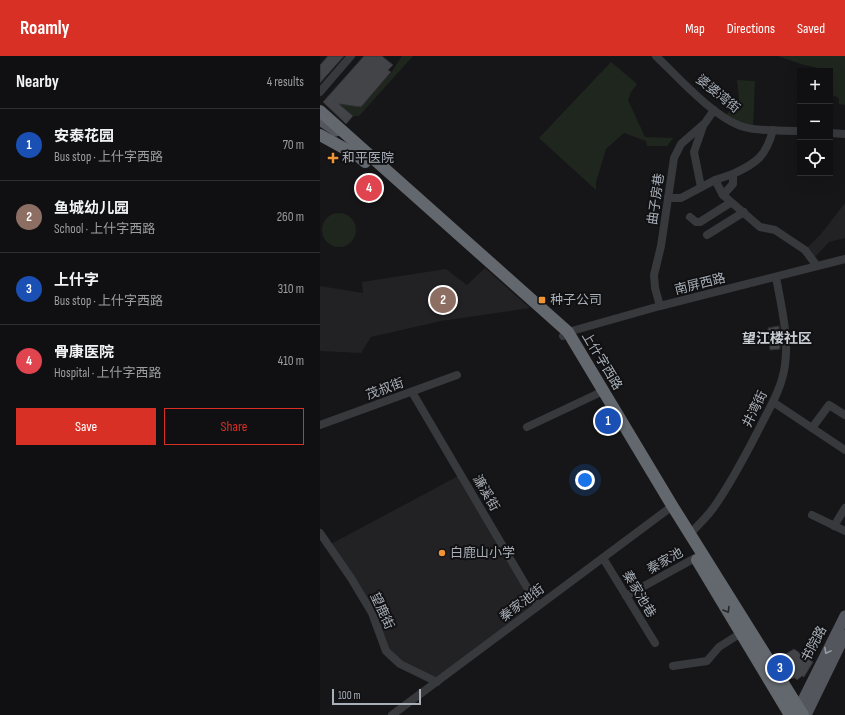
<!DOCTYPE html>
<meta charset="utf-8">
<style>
:root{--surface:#101012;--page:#1e1e20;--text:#f1f3f6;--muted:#9c9d9f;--line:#303032;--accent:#d93025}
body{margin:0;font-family:"Sofia Sans Condensed","Noto Sans SC",sans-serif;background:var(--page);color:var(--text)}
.controls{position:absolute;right:12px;top:12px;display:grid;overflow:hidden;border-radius:0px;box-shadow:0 4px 16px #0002}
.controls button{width:36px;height:36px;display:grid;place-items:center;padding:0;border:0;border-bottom:1px solid var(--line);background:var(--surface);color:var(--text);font:20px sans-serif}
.scale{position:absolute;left:12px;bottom:10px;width:89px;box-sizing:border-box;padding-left:4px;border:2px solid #a8afb8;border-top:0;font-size:11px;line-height:14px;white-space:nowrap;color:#a8afb8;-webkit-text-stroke:3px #111113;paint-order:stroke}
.you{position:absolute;left:265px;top:424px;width:14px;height:14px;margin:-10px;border:3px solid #fff;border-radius:50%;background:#1a73e8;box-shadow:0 0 0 6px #1a73e833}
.badge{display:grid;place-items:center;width:26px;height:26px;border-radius:50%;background:var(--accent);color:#fff;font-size:13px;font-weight:700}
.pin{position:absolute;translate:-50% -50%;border:2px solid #fff;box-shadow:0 1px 4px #0006}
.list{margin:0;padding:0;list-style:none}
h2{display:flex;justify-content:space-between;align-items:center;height:52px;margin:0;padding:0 16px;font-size:17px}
h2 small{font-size:13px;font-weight:400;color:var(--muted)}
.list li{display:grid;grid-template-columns:26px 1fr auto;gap:12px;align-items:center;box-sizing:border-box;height:72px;padding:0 16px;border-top:1px solid var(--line)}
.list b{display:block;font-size:15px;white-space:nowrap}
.list p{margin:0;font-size:13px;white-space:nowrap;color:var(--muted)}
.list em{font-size:13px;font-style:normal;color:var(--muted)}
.actions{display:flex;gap:8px;padding:12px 16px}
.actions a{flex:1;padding:9px 0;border:1px solid var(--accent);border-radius:0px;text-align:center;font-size:14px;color:var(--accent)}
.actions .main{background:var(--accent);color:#fff}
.icon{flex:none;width:22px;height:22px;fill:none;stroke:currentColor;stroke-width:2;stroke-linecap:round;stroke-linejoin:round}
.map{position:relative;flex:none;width:525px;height:659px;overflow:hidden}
header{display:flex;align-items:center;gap:24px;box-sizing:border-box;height:56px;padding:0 20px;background:var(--accent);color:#fff}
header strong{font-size:19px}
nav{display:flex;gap:22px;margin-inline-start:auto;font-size:14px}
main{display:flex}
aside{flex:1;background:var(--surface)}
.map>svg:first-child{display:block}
.built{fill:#222225}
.green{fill:#1e261e}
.building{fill:#424448;stroke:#303034}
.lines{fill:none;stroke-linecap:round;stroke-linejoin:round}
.minor{stroke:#37393d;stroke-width:8}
.major{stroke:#53565c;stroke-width:11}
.highway{stroke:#63686e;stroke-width:12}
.oneway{stroke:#26272a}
.oneway2{stroke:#979da6}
.poi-dot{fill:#ef9536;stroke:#111113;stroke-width:1.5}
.labels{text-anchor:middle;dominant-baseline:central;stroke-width:4;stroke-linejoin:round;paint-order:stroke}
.street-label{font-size:13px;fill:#a8afb8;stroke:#111113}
.poi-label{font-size:13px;fill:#a8afb8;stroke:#111113;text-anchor:start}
.neighbourhood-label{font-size:14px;font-weight:bold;fill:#c9ced4;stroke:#111113}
</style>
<header>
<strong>Roamly</strong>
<nav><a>Map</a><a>Directions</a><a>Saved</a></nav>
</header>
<main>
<aside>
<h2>Nearby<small>4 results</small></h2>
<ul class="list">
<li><span class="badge" style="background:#1a4fb4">1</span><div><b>安泰花园</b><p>Bus stop · 上什字西路</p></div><em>70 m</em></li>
<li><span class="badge" style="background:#8d6e63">2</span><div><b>鱼城幼儿园</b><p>School · 上什字西路</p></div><em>260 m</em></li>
<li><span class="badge" style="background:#1a4fb4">3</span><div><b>上什字</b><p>Bus stop · 上什字西路</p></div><em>310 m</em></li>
<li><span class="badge" style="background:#e0444e">4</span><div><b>骨康医院</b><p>Hospital · 上什字西路</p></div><em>410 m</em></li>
</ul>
<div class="actions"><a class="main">Save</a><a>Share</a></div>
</aside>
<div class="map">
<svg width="525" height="659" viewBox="0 0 525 659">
<rect width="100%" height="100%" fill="#161618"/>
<!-- built -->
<g class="built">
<polygon points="525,147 525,182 509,186 493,203 485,194 501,178"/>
<polygon points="165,212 210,252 121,265 51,281 41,297 0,295 0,230 43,237 42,226 126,213 147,229"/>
<polygon points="142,418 218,550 117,626 80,608 66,595 52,557 9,489"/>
</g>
<!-- green -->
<g class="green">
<polygon points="82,0 93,0 39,60 33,60 19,48 25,42 35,50 41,51 71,17"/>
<polygon points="458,0 525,0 525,49 519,48 519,42 510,38 510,15 481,8"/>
<polygon points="291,6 317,28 311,36 308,44 325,81 353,82 347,90 327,90 326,85 304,77 286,93 276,126 276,134 219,82"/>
<polygon points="417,24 435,25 433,73 405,61 419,42"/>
<circle cx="19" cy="174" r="17"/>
</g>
<!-- building -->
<g class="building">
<polygon points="8,0 24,0 0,27 0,9"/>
<polygon points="44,0 62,0 73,9 68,14 71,16 41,51 19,48 33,60 26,68 3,46"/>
<polygon points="459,270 460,293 450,294 448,272"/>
<polygon points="474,593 493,606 484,621 482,620 477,624 475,622 469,623 457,603"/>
</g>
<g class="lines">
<!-- minor -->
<g class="minor">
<path d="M 336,0 C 358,21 395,63 424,71 C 441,76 462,74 480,75"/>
<polyline points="0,36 31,0"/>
<path d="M 453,74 C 446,100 437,107 413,118 L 413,128 L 403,139 L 440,171 L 455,174 L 485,194 L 497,210"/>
<polyline points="510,77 525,78"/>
<polyline points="395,124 403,139"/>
<polyline points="381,131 374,96 383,70"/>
<polyline points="348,142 361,142 395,124 413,118"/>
<polyline points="370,161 376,166 380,166 410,147"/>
<polyline points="387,179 424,156"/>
<polyline points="340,250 335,232 334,219 341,190 354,102 361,88 385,67 394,54"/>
<polyline points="243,280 248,276 340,250 525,203"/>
<polyline points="92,336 218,550"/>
<polyline points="453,346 525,394"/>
<polyline points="0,369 137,319"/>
<polyline points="207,371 277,338"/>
<polyline points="492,372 509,349 525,359"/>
<polyline points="492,459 525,475"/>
<polyline points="514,470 525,452"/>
<polyline points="0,477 31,522 52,557 66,595 80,608 117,626"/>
<path d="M 370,478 C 378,469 388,460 394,451 C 412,426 426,398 440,371 C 450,351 462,332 465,309 C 469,280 461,249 456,221"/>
<polyline points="283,502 335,587"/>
<polyline points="306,540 375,502"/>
<polyline points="353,610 387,605 399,591 421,577"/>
<polyline points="72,659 347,454"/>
</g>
<!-- major -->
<g class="major">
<polyline points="0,64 16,75"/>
<polyline points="476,658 525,560"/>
<polyline points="486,659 525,579"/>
</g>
<!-- highway -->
<g class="highway">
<polyline points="0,55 248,276 353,451 483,659"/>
<polyline points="0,79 38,100 45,106"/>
<polyline points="377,504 470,659"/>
</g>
</g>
<!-- one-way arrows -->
<defs><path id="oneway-chevron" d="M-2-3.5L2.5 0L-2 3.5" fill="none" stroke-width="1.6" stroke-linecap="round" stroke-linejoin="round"/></defs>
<use class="oneway" href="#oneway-chevron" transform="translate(407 554) rotate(59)"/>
<use class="oneway2" href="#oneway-chevron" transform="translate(507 595) rotate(118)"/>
<!-- markers -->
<g class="poi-dot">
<path d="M11 96h4v4h4v4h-4v4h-4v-4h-4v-4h4z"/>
<rect x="218" y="240" width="8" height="8" rx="2"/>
<circle cx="122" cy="497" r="4"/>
</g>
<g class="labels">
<!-- street labels -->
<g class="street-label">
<text transform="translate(398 38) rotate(39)">婆婆湾街</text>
<text transform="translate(336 143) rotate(-82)">曲子房巷</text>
<text transform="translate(380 228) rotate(-14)">南屏西路</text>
<text transform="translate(282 305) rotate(59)">上什字西路</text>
<text transform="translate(65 333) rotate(-20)">茂叔街</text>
<text transform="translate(435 353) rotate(-64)">井湾街</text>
<text transform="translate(166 437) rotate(60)">濂溪街</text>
<text transform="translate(345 505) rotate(-29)">秦家池</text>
<text transform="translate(319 538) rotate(59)">秦家池巷</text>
<text transform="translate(202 547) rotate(-37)">秦家池街</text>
<text transform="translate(62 555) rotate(65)">望鹿街</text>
<text transform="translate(494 588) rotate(-62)">书院路</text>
</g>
<!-- poi labels -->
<g class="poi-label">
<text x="22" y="102">和平医院</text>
<text x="230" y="244">种子公司</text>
<text x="130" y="497">白鹿山小学</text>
</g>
<!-- neighbourhood labels -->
<g class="neighbourhood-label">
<text x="457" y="282">望江楼社区</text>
</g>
</g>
</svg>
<div class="controls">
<button>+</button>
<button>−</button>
<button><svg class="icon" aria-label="locate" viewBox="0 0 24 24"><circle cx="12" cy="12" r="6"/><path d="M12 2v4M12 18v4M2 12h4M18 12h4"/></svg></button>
</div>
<div class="scale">100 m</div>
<div class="you"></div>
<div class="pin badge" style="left:288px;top:365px;background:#1a4fb4">1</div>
<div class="pin badge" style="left:123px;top:244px;background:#8d6e63">2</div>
<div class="pin badge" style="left:460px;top:612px;background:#1a4fb4">3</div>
<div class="pin badge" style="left:49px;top:132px;background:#e0444e">4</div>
</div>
</main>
